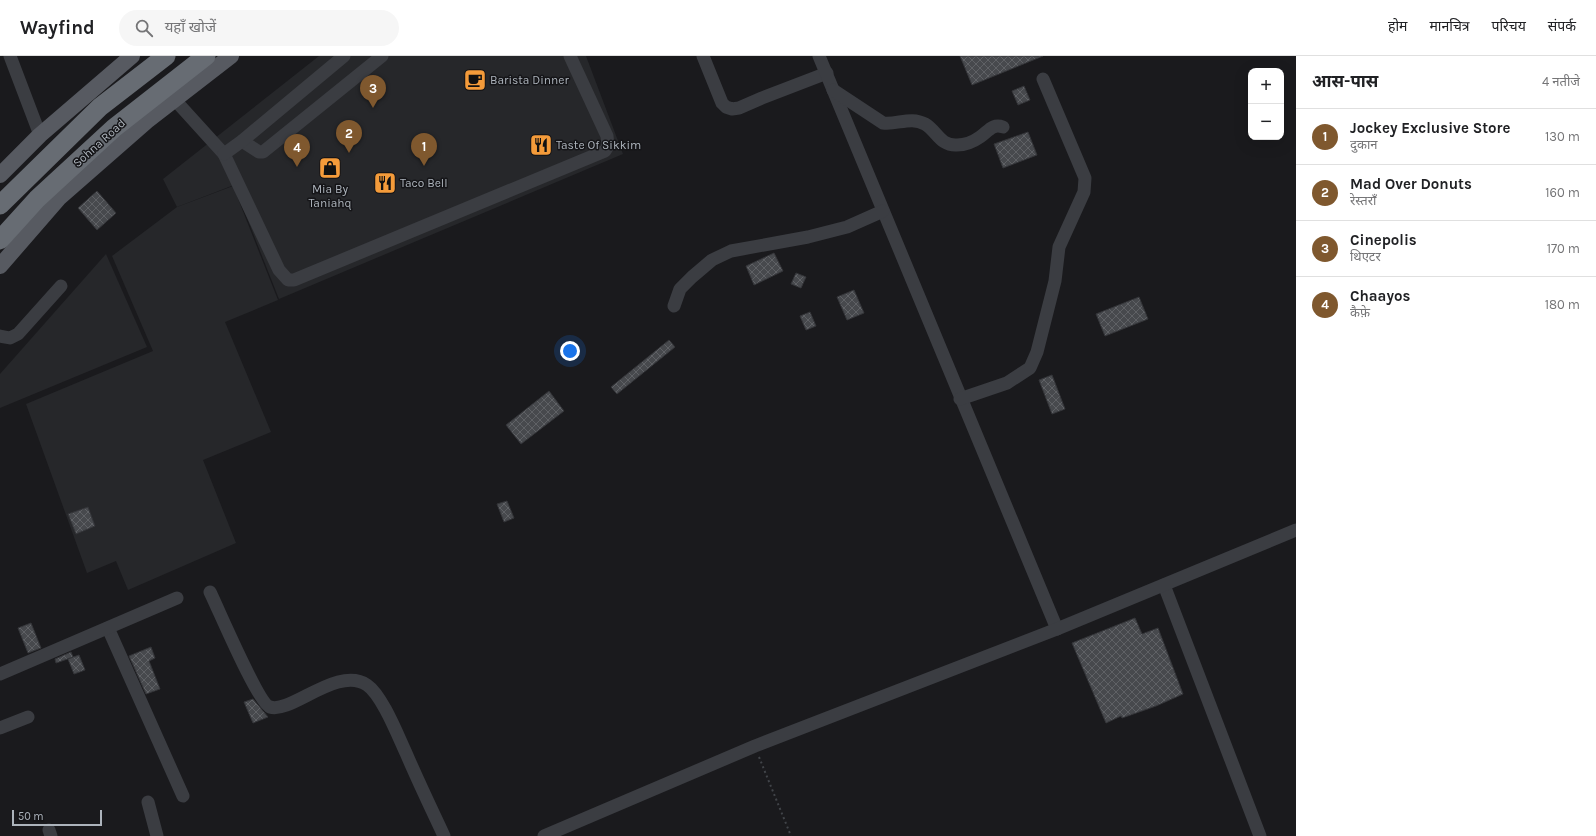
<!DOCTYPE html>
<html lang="hi">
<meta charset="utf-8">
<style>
:root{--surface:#fff;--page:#f6f6f6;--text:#202124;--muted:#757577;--line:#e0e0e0;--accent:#7f582e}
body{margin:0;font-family:Karla,"Noto Sans Devanagari",sans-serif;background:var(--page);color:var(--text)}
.controls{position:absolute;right:12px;top:12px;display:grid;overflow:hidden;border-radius:8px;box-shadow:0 4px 16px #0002}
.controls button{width:36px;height:36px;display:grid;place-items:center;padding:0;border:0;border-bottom:1px solid var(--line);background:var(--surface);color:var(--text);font:20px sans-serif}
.scale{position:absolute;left:12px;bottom:10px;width:90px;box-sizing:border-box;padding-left:4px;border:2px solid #adb4bc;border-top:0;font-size:11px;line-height:14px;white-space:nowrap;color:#adb4bc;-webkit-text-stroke:3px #151518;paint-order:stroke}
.you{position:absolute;left:570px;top:295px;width:14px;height:14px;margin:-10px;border:3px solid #fff;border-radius:50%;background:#1a73e8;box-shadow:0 0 0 6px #1a73e833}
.badge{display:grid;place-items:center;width:26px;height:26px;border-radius:50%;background:var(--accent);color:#fff;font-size:13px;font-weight:700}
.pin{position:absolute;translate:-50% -33px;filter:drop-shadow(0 1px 2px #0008)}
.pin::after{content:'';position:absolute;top:21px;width:14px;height:12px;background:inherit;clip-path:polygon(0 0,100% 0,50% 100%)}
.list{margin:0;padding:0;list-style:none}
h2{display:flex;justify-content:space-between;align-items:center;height:52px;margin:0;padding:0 16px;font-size:17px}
h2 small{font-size:13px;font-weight:400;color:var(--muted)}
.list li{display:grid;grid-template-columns:26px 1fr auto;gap:12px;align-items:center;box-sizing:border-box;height:56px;padding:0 16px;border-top:1px solid var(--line)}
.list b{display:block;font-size:15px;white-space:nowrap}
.list p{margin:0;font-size:13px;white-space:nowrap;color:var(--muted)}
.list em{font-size:13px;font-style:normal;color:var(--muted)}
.icon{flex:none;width:22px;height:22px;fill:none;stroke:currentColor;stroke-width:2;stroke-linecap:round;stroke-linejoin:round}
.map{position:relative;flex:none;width:1296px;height:780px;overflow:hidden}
header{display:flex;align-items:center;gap:24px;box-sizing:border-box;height:56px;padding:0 20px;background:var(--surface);border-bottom:1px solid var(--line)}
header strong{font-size:19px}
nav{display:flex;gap:22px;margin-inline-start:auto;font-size:14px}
.search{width:280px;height:36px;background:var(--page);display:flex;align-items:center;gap:10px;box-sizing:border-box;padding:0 14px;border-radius:22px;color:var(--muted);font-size:15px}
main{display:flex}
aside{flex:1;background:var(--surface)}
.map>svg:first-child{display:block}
.built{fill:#26272a}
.building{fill:url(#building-cross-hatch);stroke:#343539}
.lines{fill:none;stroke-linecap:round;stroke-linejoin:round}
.path{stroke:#414449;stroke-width:2;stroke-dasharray:2 3;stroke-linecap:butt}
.minor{stroke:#3b3d42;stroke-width:13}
.major{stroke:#575a61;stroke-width:16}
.highway{stroke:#676c73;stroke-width:19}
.labels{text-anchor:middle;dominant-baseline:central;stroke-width:3;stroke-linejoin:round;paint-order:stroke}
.poi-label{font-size:12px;fill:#adb4bc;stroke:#151518;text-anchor:start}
.street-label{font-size:12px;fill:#adb4bc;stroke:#151518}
</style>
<header>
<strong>Wayfind</strong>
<div class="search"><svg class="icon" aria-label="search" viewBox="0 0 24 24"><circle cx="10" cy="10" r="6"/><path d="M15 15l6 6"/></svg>यहाँ खोजें</div>
<nav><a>होम</a><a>मानचित्र</a><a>परिचय</a><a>संपर्क</a></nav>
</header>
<main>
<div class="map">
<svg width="1296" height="780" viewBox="0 0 1296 780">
<defs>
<pattern id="building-cross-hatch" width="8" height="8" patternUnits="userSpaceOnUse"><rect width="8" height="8" fill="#47494d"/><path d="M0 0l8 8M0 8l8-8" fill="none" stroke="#5f6165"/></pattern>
</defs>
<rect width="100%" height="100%" fill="#1a1a1d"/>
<!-- built -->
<g class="built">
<polygon points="319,0 586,0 623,98 279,243 234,129 177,151 163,123"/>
<polygon points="233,130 278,244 225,266 271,376 203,404 236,487 128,534 116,505 87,517 26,348 153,295 112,200 177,151"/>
<polygon points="106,198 147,291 0,352 0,318"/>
</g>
<!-- building -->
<g class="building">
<polygon points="960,0 1043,0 972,29"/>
<polygon points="1024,30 1030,44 1018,49 1012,35"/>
<polygon points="1028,76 1037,99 1003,112 994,88"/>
<polygon points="97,135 116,157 97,174 78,152"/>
<polygon points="774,197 783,215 754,229 746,210"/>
<polygon points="796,217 806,221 801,232 791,228"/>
<polygon points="854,234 864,257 847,264 837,241"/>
<polygon points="1139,241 1148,263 1105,280 1096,258"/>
<polygon points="810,256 816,270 806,274 800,260"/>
<polygon points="669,284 675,291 617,338 611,331"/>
<polygon points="1052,319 1065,353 1052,358 1039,324"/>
<polygon points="549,335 564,355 521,388 506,369"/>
<polygon points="507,445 514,462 504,466 497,448"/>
<polygon points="88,451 95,470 76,478 68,458"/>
<polygon points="1135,562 1142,578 1158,572 1183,638 1156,650 1122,662 1121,660 1106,667 1072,587"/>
<polygon points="31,567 41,592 28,597 18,572"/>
<polygon points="151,591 155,602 149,605 160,633 146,638 129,600"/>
<polygon points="71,596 73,601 56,607 55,603"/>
<polygon points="79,599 85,614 74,618 68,603"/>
<polygon points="253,643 268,661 253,667 244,646"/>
</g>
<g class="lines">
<!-- path -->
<polyline class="path" points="759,701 791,780"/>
<!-- minor -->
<g class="minor">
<polyline points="10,0 40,79"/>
<polyline points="703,0 722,47 726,51 732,53 739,52 762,42 827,17"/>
<polyline points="819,0 1057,573"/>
<path d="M 833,34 L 883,67 C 897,69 911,60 925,68 C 937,75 940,90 957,89 C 965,89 973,86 980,81 C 988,76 992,67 1003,71"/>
<polyline points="175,44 224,98 279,214 288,224 294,224 605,95 608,90 607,80 570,0"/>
<polyline points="242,85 259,96 263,96 382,0"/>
<polyline points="224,98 242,85 344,0"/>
<polyline points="674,250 680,233 692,221 712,204 731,195 808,181 847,171 883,155"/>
<polyline points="0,280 10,282 18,278 61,230"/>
<polyline points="960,343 1007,327 1030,312 1037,296 1055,225 1059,191 1084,136 1085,122 1043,23"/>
<polyline points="1164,529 1260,780"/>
<path d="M 210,536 C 218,552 258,647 270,651 C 291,658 338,609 367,629 C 382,639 398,680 406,697 C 418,725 431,752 444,780"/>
<polyline points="108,572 183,740"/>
<polyline points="0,618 177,542"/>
<polyline points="0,672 28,661"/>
<polyline points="148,746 157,780"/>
<polyline points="49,774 51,780"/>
<polyline points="544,780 755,690 1057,573 1296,474"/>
</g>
<!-- major -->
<g class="major">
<polyline points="0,119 40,79 132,0"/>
<polyline points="0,210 59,142 147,65 231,0"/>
</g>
<!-- highway -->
<g class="highway">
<polyline points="0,149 100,51 166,0"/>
<polyline points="0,184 37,143 114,72 206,0"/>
</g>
</g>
<!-- icons -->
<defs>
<g id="cafe-square" transform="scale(1.15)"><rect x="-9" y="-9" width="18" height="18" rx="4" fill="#f49b3a" stroke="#151518"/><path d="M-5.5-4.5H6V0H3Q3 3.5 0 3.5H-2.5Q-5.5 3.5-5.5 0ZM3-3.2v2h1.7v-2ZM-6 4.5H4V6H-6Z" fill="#111"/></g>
<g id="restaurant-square" transform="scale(1.15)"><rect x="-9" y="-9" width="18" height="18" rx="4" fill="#f49b3a" stroke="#151518"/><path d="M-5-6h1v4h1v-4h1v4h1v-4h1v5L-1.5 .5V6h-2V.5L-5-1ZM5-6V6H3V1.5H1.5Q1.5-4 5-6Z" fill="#111"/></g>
<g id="shop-square" transform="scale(1.15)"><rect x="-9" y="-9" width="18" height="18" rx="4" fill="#f49b3a" stroke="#151518"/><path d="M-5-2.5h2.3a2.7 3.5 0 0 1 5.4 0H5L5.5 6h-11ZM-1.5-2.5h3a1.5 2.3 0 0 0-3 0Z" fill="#111"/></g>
</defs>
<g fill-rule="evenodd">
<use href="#cafe-square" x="475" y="24"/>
<use href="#restaurant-square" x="541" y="89"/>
<use href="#shop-square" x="330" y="112"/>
<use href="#restaurant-square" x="385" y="127"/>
</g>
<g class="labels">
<!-- poi labels -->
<g class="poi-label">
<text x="490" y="24">Barista Dinner</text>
<text x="556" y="89">Taste Of Sikkim</text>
<text x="400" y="127">Taco Bell</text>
<text x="330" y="133" text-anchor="middle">Mia By<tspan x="330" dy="14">Taniahq</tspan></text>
</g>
<!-- street labels -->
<g class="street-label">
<text transform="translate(99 87) rotate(-42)">Sohna Road</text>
</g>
</g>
</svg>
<div class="controls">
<button>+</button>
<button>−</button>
</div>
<div class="scale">50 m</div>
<div class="you"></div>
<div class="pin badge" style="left:424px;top:110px">1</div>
<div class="pin badge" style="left:349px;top:97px">2</div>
<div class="pin badge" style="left:373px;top:52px">3</div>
<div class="pin badge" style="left:297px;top:111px">4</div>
</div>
<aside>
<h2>आस-पास<small>4 नतीजे</small></h2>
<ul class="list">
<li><span class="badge">1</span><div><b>Jockey Exclusive Store</b><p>दुकान</p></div><em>130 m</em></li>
<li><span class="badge">2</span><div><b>Mad Over Donuts</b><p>रेस्तराँ</p></div><em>160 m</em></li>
<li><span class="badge">3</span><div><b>Cinepolis</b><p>थिएटर</p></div><em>170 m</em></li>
<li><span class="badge">4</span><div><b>Chaayos</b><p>कैफ़े</p></div><em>180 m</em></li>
</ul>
</aside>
</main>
